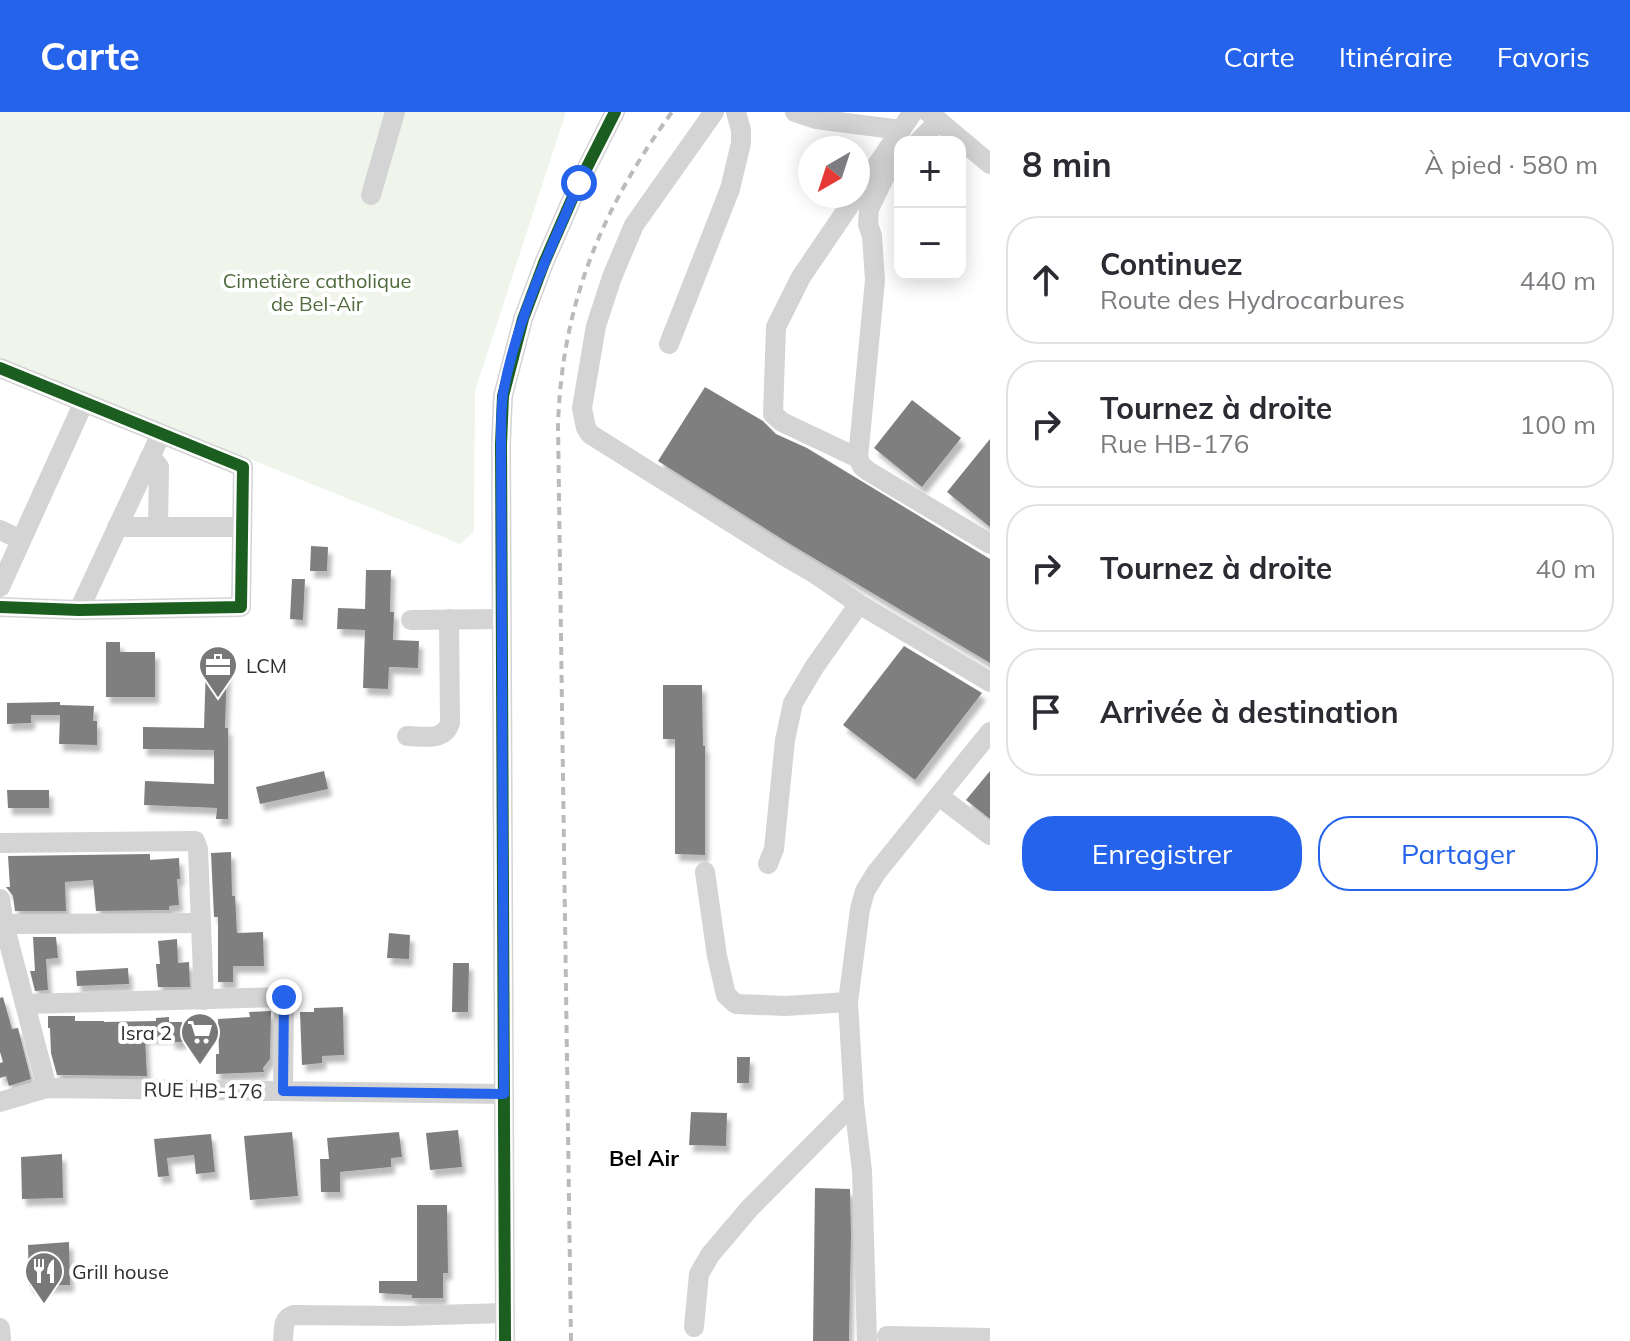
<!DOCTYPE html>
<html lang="fr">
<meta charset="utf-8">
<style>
:root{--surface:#fff;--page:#f7f7f7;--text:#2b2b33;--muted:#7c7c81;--line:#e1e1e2;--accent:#2563eb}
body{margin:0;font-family:Mulish,sans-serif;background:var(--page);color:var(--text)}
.controls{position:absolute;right:24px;top:24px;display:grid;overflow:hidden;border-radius:16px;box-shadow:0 4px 20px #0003}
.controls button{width:72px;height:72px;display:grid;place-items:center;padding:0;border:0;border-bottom:2px solid var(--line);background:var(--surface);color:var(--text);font:40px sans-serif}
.compass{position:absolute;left:798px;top:24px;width:72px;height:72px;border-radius:50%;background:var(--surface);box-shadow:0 4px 20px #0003;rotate:219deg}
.stop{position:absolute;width:24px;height:24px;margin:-18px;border:6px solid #2563eb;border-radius:50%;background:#fff}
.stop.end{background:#2563eb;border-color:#fff;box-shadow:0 2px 8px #0008}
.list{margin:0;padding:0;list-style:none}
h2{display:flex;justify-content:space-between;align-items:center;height:104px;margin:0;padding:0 32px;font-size:34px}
h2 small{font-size:26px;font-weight:400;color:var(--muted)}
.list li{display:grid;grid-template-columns:52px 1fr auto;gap:24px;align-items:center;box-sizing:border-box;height:128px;margin:0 16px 16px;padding:0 16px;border:2px solid var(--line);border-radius:32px}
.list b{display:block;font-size:30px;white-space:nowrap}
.list p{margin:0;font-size:26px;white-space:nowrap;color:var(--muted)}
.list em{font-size:26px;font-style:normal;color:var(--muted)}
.actions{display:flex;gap:16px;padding:24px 32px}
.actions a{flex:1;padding:18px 0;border:2px solid var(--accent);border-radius:32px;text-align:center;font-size:28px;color:var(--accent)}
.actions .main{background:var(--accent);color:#fff}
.icon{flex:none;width:44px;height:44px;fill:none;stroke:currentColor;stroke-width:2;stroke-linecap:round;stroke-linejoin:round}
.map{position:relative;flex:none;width:990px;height:1229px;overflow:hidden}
header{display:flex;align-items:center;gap:48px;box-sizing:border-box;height:112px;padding:0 40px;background:var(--accent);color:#fff}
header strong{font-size:38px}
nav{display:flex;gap:44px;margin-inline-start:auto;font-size:28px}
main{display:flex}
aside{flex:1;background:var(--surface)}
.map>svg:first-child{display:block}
.green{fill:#f0f5ec}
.building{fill:#7f7f7f;filter:url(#shadow)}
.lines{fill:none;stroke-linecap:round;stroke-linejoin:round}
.minor{stroke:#d4d4d4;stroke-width:20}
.rail{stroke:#bbb;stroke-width:4;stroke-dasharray:8 6;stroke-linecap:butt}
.cycleway-casing{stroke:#fff;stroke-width:17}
.cycleway{stroke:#1b5e20;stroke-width:12}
.route{stroke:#2563eb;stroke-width:10}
.labels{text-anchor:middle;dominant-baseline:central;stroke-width:8;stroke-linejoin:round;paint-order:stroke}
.park-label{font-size:20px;fill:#4f6a3c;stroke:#fff}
.poi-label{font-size:20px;fill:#2f2f2f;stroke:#fff;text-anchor:start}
.street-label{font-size:20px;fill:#2f2f2f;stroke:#fff}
.neighbourhood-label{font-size:22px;font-weight:bold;fill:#000;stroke:#fff}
</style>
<header>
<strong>Carte</strong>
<nav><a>Carte</a><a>Itinéraire</a><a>Favoris</a></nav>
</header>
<main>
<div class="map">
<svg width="990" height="1229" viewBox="0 0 990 1229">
<defs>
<filter id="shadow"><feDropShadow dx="4" dy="7" stdDeviation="2" flood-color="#0004"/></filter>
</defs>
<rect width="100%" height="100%" fill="#fff"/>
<!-- green -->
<polygon class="green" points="0,0 566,0 475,279 474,420 460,432 0,246"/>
<!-- building -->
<g class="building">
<polygon points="705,275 763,309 776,322 807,336 990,447 990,551 790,432 658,349"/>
<polygon points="912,288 961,326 922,375 874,336"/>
<polygon points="990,327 990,415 947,380"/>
<polygon points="311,434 328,435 327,459 310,459"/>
<polygon points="366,458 391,458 390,500 394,500 393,528 419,529 418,556 389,555 388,577 363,576 365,518 337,517 338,496 365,497"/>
<polygon points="292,467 305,467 303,508 290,507"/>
<polygon points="106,530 120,530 120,540 155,540 155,585 106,585"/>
<polygon points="904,534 982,581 915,668 843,613"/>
<polygon points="206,553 227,553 225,616 228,616 228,707 216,707 217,696 144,693 145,669 214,672 214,638 143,637 143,615 204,616"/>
<polygon points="663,573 702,573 703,634 705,634 705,743 675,742 675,627 663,627"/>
<polygon points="60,590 60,593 94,594 93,609 97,609 97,633 59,632 60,603 31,603 31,611 7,612 7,591"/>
<polygon points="324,659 328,677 260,692 256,675"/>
<polygon points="990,659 990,707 966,688"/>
<polygon points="7,678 49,678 49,696 8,696"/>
<polygon points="231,740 232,784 235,784 237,821 263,820 264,854 233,854 233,870 218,870 218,805 214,805 211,741"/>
<polygon points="150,742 150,748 179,746 180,767 177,767 179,793 169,794 169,798 96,799 93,768 65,770 66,799 15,799 13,784 6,775 10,775 8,744"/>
<polygon points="389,821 410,823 409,847 387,846"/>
<polygon points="33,825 56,825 58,846 46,847 48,878 35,879 30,859 35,859"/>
<polygon points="177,827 178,851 189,850 190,875 158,875 156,852 160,852 158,829"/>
<polygon points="453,851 469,851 468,900 452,900"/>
<polygon points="128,856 129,872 77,874 76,859"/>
<polygon points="3,885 12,917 18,916 31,967 9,974 6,964 0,966 0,951 3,950 0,940 0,886"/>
<polygon points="343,895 344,943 322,944 322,951 302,953 300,900 314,900 314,896"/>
<polygon points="271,899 270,947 263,956 264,960 216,962 216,942 219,942 218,907 250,905 249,900"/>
<polygon points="48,904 75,904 75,909 104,909 104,910 156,909 156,906 169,905 169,910 182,910 183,930 171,930 171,924 145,925 147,964 57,963 51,941 50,916 48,916"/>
<polygon points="737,945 750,945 749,971 737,971"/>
<polygon points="691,1000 727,1001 726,1034 689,1033"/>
<polygon points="458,1018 462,1055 430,1058 426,1021"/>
<polygon points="292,1020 298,1084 250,1088 244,1024"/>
<polygon points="399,1020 402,1045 391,1046 391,1055 340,1060 340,1080 321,1080 320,1047 329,1047 327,1026"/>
<polygon points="211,1022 215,1060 196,1062 194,1043 167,1046 169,1064 158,1065 154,1027"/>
<polygon points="62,1042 63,1086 22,1087 21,1045"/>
<polygon points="815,1076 850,1077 851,1123 849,1229 813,1229"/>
<polygon points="417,1093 447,1093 448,1161 443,1161 443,1186 412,1186 412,1183 379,1181 379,1169 417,1169"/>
<polygon points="69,1130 70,1173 29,1174 28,1133"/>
</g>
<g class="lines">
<!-- minor -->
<g class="minor">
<polyline points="714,0 634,113 612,165 596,214 582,296 586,316 590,322 601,329 783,443 814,461 859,492 990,570"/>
<polyline points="795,0 816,7 901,18"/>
<polyline points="928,0 990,52"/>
<polyline points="918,30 939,9"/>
<polyline points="858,81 913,0"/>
<polyline points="371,83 395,0"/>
<polyline points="856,84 801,165 776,215 773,302 782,310 858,346 862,354 868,359 990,432"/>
<polyline points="669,232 730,77 741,31 741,18 736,0"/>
<polyline points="0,256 243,355 241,495 79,498 0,495"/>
<polyline points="858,346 875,168 872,124 868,112 869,97 885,64 900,49"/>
<polyline points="149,347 155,350 159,355 158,415"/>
<polyline points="117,415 242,415"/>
<polyline points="0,418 21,428"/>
<polyline points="0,475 84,290"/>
<polyline points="79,498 161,322"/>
<polyline points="411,508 501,507"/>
<path d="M 407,624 C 423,624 444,630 450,611 L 449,507"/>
<polyline points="939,684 990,723"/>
<polyline points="0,731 195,729 198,737 204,888"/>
<polyline points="768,752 774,737 785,628 793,591 815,554 859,492"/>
<polyline points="705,760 717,844 726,883 736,892 786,894 848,890"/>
<polyline points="0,787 4,812 47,976"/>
<polyline points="4,812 200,811"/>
<polyline points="25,892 284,885 283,979"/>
<polyline points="0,990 47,976 504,982"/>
<polyline points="694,1215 699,1162 710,1143 749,1097 854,991"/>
<polyline points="0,1216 1,1229"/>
<polyline points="887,1224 990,1226"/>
<path d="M 283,1229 C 284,1218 282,1206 294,1203 L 402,1204 L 505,1201"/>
<polyline points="505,1229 501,332 503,284 523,207 544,151 579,71 615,0"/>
<polyline points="867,1229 862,1059 854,991 848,890 860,797 865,779 876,761 990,620"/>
</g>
<!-- rail -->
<path class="rail" d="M 571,1229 L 558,313 C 562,192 601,98 672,0"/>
<!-- cycleway casing -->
<g class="cycleway-casing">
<g id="cycleway">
<polyline points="0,256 243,355 241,495 79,498 0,495"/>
<polyline points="505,1229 501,332 503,284 523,207 544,151 579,71 615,0"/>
</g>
</g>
<!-- cycleway -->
<use href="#cycleway" class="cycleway"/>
</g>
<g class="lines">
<!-- route -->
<path class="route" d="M 284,885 L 283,979 L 504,982 L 501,332 C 501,316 501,298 503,282 C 516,208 550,139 579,71"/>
</g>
<!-- icons -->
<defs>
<g id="office-pin" transform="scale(2)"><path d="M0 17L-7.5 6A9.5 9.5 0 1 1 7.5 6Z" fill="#787878" stroke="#fff"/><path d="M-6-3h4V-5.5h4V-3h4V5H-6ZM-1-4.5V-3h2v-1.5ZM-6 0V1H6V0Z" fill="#fff"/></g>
<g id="supermarket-pin" transform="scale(2)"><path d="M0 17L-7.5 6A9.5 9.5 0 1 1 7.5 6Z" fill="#787878" stroke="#fff"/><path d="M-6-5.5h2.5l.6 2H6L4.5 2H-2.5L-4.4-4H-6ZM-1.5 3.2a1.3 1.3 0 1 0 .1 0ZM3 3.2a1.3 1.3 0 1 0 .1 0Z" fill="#fff"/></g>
<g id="restaurant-pin" transform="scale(2)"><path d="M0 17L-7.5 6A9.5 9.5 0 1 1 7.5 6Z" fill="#787878" stroke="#fff"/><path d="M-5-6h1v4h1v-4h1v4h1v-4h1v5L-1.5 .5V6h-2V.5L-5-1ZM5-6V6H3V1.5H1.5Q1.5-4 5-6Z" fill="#fff"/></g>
</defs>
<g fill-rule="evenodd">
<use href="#office-pin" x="218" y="553"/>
<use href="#supermarket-pin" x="200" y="920"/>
<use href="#restaurant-pin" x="44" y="1159"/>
</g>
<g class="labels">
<!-- park labels -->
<g class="park-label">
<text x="317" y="168">Cimetière catholique<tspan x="317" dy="23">de Bel-Air</tspan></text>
</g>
<!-- poi labels -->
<g class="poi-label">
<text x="246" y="553">LCM</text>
<text x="172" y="920" text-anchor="end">Isra 2</text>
<text x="72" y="1159">Grill house</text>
</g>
<!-- street labels -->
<g class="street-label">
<text transform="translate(203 978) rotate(1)">RUE HB-176</text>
</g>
<!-- neighbourhood labels -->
<g class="neighbourhood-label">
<text x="644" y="1046">Bel Air</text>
</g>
</g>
</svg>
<div class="controls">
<button>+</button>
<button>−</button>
</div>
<svg class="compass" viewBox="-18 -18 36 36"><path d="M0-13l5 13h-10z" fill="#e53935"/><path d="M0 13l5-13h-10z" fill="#7c7c81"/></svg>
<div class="stop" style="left:579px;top:71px"></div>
<div class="stop end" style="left:284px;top:885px"></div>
</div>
<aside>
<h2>8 min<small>À pied · 580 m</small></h2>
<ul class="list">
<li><svg class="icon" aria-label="ahead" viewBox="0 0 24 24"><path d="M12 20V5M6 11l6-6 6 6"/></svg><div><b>Continuez</b><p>Route des Hydrocarbures</p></div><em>440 m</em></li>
<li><svg class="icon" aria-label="right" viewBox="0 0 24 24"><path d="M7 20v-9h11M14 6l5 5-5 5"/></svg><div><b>Tournez à droite</b><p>Rue HB-176</p></div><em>100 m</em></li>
<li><svg class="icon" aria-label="right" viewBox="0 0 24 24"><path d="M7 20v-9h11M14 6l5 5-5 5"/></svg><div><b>Tournez à droite</b></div><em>40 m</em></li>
<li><svg class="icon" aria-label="arrive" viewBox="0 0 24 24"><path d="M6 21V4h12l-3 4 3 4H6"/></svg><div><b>Arrivée à destination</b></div></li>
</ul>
<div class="actions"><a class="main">Enregistrer</a><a>Partager</a></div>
</aside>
</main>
